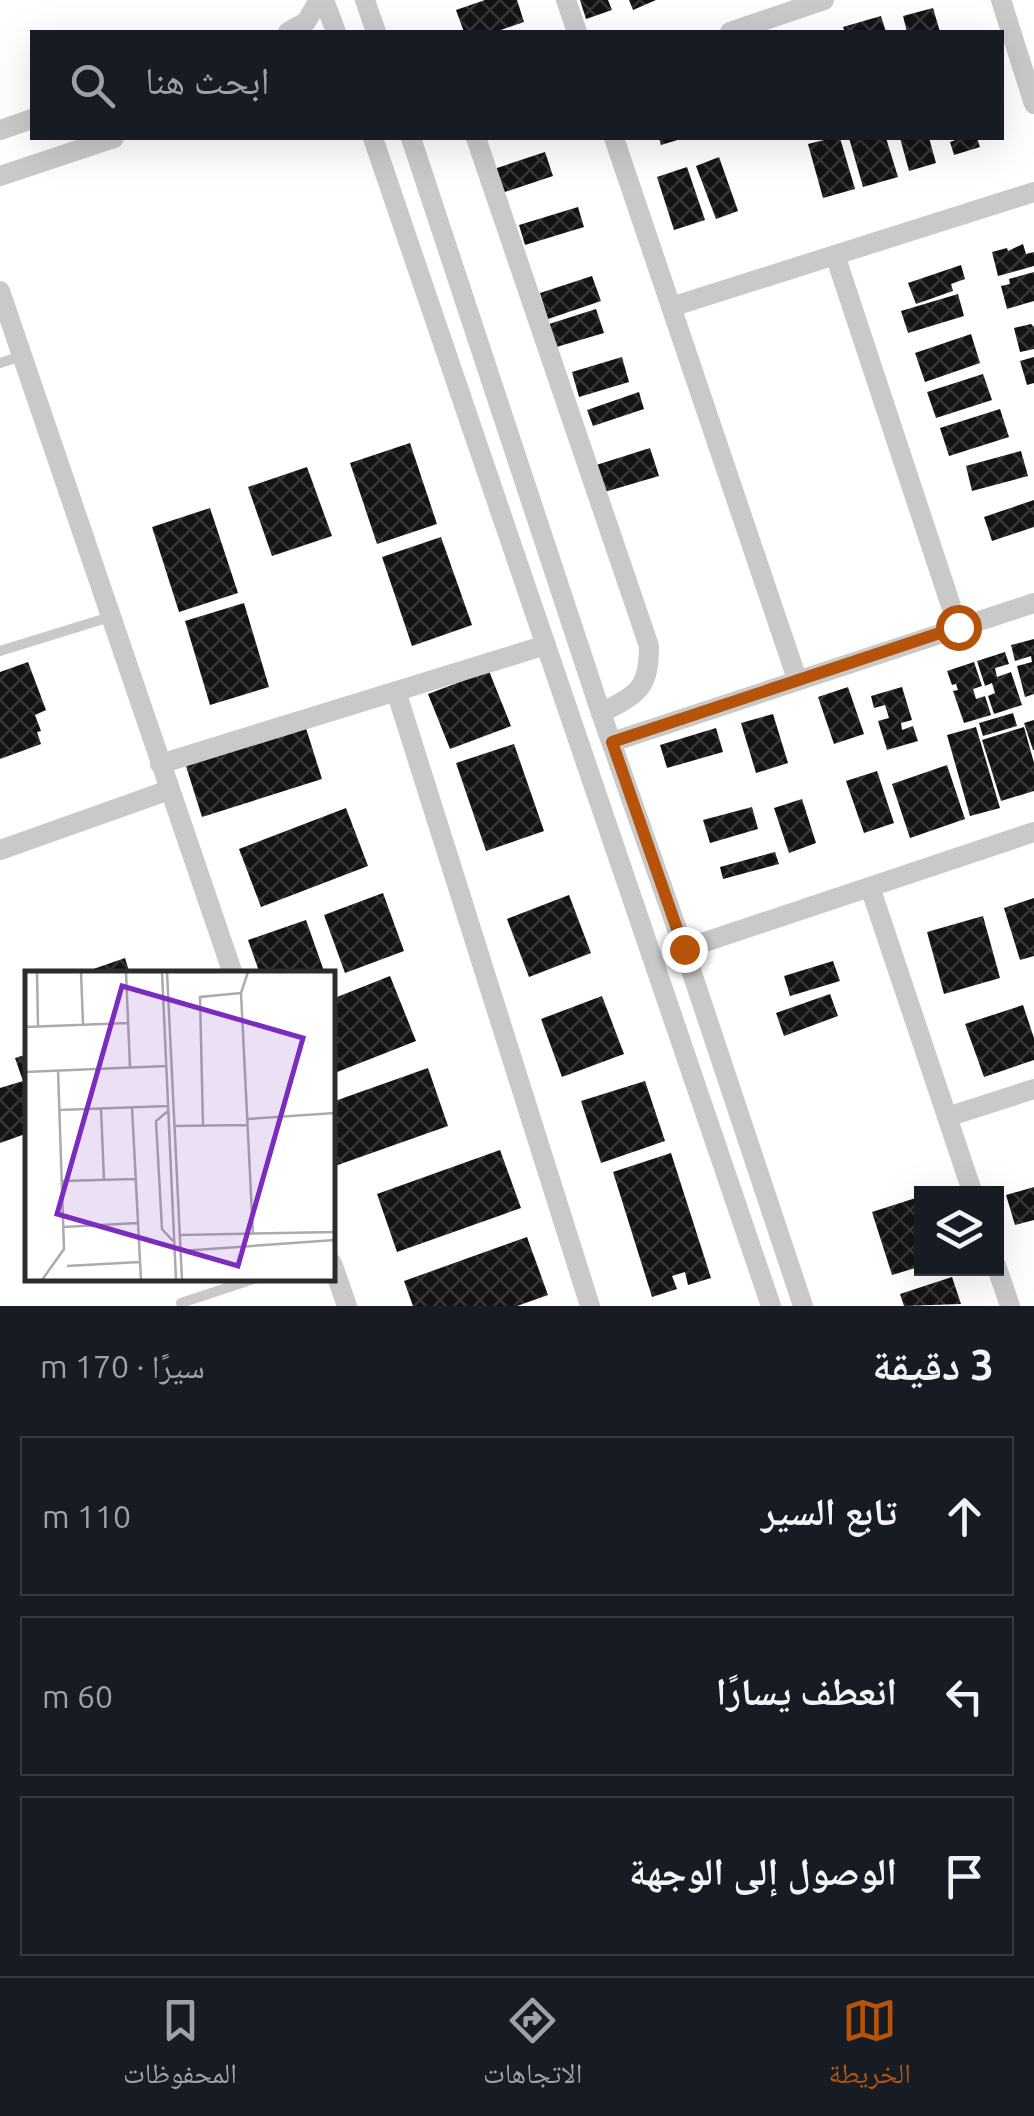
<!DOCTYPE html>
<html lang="ar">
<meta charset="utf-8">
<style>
:root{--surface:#171b24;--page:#20242c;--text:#f1f3f6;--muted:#9ea1a6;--line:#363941;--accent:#b45309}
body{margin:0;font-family:Ubuntu,"Noto Naskh Arabic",sans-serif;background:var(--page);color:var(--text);direction:rtl}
.controls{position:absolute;right:30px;bottom:30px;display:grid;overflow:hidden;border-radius:0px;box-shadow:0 10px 40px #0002}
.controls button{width:90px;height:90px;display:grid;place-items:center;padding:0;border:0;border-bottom:2px solid var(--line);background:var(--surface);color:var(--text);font:50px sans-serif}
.stop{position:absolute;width:30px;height:30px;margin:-22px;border:8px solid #b45309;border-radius:50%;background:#fff}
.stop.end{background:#b45309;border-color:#fff;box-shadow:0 2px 10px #0008}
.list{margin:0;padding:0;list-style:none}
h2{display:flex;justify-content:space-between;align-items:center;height:130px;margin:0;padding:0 40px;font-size:42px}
h2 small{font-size:32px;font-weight:400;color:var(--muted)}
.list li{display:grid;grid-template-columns:65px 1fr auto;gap:30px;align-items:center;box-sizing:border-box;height:160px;margin:0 20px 20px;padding:0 20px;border:2px solid var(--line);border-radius:0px}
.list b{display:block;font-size:38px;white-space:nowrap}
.list em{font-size:32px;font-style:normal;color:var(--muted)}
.icon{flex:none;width:55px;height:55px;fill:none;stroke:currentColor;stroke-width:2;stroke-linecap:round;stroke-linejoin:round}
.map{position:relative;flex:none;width:1034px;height:1306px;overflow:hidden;direction:ltr}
.search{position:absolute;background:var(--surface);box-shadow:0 10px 40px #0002;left:30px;right:30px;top:30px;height:110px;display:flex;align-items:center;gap:25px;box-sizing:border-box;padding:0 35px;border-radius:0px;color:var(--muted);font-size:38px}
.sheet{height:670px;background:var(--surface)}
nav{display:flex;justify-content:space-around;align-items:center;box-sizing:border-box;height:140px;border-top:2px solid var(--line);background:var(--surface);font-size:28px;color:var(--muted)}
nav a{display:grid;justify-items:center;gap:5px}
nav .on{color:var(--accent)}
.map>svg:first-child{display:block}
.building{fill:url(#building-cross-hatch)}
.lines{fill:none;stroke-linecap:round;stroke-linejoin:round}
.lane{stroke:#c9c9c9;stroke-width:10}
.street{stroke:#c9c9c9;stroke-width:20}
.route{stroke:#b45309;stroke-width:12}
.inset-road{fill:none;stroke:#ababab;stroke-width:2.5}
.view{fill:#7b2cbf;fill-opacity:0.15;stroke:#7b2cbf;stroke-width:5}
.inset-edge{fill:none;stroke:#2c2c2c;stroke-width:5}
</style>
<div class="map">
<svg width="1034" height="1306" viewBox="0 0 1034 1306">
<defs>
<pattern id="building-cross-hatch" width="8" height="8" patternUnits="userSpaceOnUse" patternTransform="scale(2.5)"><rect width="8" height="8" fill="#131313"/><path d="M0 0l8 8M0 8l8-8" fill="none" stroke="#363636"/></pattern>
</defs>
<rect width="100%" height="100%" fill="#fff"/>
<!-- building -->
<g class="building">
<polygon points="485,0 517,0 524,22 495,32 464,32 456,10"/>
<polygon points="580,0 608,0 612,10 586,19"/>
<polygon points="629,0 656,0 633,10"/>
<polygon points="933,8 940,32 907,32 903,16"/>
<polygon points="881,16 886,32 845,32 843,27"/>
<polygon points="659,138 684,138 661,145"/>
<polygon points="832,138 840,138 855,189 823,198 808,144"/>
<polygon points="849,138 886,138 898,177 863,187"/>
<polygon points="900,138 929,138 936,163 909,171"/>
<polygon points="961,138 977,138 980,147 954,155 950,142"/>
<polygon points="545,152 553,176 502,193 494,169"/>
<polygon points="719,157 738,211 716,219 696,166"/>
<polygon points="687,167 705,220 674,230 657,177"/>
<polygon points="578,207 584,227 525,245 519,225"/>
<polygon points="1023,244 1026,254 1034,252 1034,266 998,276 992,252 1007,248 1008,251"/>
<polygon points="961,265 965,279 951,284 953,291 916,304 908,283"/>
<polygon points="1034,272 1034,301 1007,309 1001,286 1010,284 1009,279"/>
<polygon points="592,276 601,301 548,319 540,293"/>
<polygon points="958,294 964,316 908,333 901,311"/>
<polygon points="596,309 604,333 553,348 546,325"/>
<polygon points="1031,324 1034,327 1034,349 1020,352 1014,328"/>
<polygon points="971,334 980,363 925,382 915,353"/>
<polygon points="622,357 629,382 579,397 572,372"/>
<polygon points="1034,357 1034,383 1027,385 1020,361"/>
<polygon points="983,374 992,400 936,418 927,392"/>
<polygon points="639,392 644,409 593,426 587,410"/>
<polygon points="1000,409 1009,437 949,456 940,428"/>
<polygon points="410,443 437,524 377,544 350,463"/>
<polygon points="650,448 659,476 601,493 593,466"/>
<polygon points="1021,451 1028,476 972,491 966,466"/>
<polygon points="307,467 332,536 272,556 248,487"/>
<polygon points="1034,500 1034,527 992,541 984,517"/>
<polygon points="210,508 238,593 179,612 152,527"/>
<polygon points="441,537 472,625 412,646 382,557"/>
<polygon points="244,603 269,687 210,705 185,621"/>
<polygon points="1034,639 1034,694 1025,697 1017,666 1032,662 1031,656 1015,661 1011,645"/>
<polygon points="1005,652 1009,664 995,668 997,677 1011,672 1022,705 994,714 988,696 995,693 992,683 985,686 977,661"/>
<polygon points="28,662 46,710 35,715 41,731 37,732 41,744 0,759 0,672"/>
<polygon points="974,662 982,686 973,689 976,699 985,696 991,715 964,723 953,691 958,690 956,684 952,685 947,671"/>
<polygon points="489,671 511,726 450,749 428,694"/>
<polygon points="848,687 864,734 834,744 818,697"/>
<polygon points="902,687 912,720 901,723 902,730 913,726 918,741 887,750 878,721 889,718 885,705 874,708 871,696"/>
<polygon points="1013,713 1017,726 983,736 979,723"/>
<polygon points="773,714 788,763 756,773 741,723"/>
<polygon points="1034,720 1034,750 1033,750 1024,723"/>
<polygon points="305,725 322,779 202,817 185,763"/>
<polygon points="976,727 1000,808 970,816 947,735"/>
<polygon points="1024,727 1034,763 1034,791 1001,801 982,740"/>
<polygon points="716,728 723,752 667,768 660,745"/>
<polygon points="514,744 544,831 486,851 456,763"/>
<polygon points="947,765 965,819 910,838 892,784"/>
<polygon points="877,771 894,823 864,833 846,781"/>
<polygon points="802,799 816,843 789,853 774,808"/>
<polygon points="752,807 758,829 710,843 703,820"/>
<polygon points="346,808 368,866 261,907 239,849"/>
<polygon points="775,852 779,864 723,879 720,867"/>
<polygon points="383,893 404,951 345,973 324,915"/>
<polygon points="569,895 591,953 529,977 507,919"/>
<polygon points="1034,898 1034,956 1020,960 1004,908"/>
<polygon points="983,916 1000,978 944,994 927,932"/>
<polygon points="306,920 325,974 260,974 248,940"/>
<polygon points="125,958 130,974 83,974 82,973"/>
<polygon points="833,961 840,981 790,996 784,976"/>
<polygon points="390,976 416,1041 332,1074 332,999"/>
<polygon points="830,994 838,1016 784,1036 776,1013"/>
<polygon points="602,996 624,1054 562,1077 541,1019"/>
<polygon points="1023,1005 1034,1038 1034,1060 984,1077 965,1024"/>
<polygon points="28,1054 28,1133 0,1143 0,1088 23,1081 15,1058"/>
<polygon points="428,1068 448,1126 332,1167 332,1102"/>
<polygon points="645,1081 665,1141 601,1163 581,1101"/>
<polygon points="500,1150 521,1208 397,1252 377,1194"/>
<polygon points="671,1153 711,1278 688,1285 685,1272 672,1276 677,1289 652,1297 613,1172"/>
<polygon points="1034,1187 1034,1220 1015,1225 1006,1195"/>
<polygon points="922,1196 922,1266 892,1275 872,1212"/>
<polygon points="527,1237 548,1295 517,1306 413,1306 404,1281"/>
<polygon points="952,1277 961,1304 904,1306 900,1294"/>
</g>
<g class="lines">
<!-- lane -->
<g class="lane">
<polyline points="0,363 22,356"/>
<polyline points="0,651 110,617"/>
<polyline points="181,1303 257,1278"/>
</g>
<!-- street -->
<g class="street">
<polyline points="324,0 336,32"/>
<polyline points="365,0 376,32"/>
<polyline points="566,0 577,32"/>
<polyline points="1001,0 1034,104"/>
<polyline points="288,32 306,22 319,0"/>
<polyline points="730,32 824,0"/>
<polyline points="0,130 32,119"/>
<polyline points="373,138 771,1306"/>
<polyline points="411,138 601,713 684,949 803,1306"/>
<path d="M 476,138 L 649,646 C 649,689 638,694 601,713"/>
<polyline points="614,138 797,679"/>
<polyline points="0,176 114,138"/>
<polyline points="835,255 958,627"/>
<polyline points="0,291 233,974"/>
<polyline points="671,307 1034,192"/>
<polyline points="396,691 590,1306"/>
<polyline points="612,742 1034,603"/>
<polyline points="160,764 546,645"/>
<polyline points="0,850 169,790"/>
<polyline points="870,887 973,1194"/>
<polyline points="684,949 1034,832"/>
<polyline points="947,1117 1034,1089"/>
<polyline points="332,1263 347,1306"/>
<polyline points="996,1265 1010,1306"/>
</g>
</g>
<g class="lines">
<!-- route -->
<polyline class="route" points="684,949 612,742 958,627"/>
</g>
<!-- overview -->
<g transform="translate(25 971)">
<rect width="310" height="310" fill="#fff"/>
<path class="inset-road" d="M 12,1 L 13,56M 56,1 L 58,53M 101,1 L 105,96M 137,1 L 151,309M 142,1 L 157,309M 223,1 L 216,22 L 228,264M 0,56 L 103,52M 0,101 L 141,95M 107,136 L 116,309M 76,137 L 79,209M 34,139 L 143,135M 143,140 L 131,150 L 137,258 L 148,270M 223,148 L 310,142M 178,154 L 175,26 L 216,22M 149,155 L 223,154M 36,210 L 111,208M 38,256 L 113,252M 155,264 L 310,261M 156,280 L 310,269M 42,295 L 115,291M 17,309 L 39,278 L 33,99"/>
<path class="view" d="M 97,15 L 278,67 L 213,295 L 32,243 Z"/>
<rect width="310" height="310" class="inset-edge"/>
</g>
</svg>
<div class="controls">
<button><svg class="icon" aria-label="layers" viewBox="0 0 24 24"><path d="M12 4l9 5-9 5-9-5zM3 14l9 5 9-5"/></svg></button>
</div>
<div class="stop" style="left:958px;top:627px"></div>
<div class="stop end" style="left:684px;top:949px"></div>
<div class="search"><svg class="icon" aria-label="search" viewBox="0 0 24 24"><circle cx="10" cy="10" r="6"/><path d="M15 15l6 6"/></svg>ابحث هنا</div>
</div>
<section class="sheet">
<h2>3 دقيقة<small>سيرًا · 170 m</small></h2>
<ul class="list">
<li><svg class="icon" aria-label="ahead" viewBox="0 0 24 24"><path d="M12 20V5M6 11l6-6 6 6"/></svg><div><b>تابع السير</b></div><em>110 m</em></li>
<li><svg class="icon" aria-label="left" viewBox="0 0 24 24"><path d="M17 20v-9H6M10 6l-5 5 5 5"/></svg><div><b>انعطف يسارًا</b></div><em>60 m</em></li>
<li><svg class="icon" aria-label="arrive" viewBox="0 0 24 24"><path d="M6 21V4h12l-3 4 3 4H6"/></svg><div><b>الوصول إلى الوجهة</b></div></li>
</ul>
</section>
<nav>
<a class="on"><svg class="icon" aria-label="map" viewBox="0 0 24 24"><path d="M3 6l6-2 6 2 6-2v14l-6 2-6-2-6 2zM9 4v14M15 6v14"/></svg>الخريطة</a>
<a><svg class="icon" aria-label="directions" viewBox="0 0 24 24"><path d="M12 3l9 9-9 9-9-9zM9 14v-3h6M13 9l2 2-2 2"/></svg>الاتجاهات</a>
<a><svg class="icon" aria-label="saved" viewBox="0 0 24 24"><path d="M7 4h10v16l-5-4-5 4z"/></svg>المحفوظات</a>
</nav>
